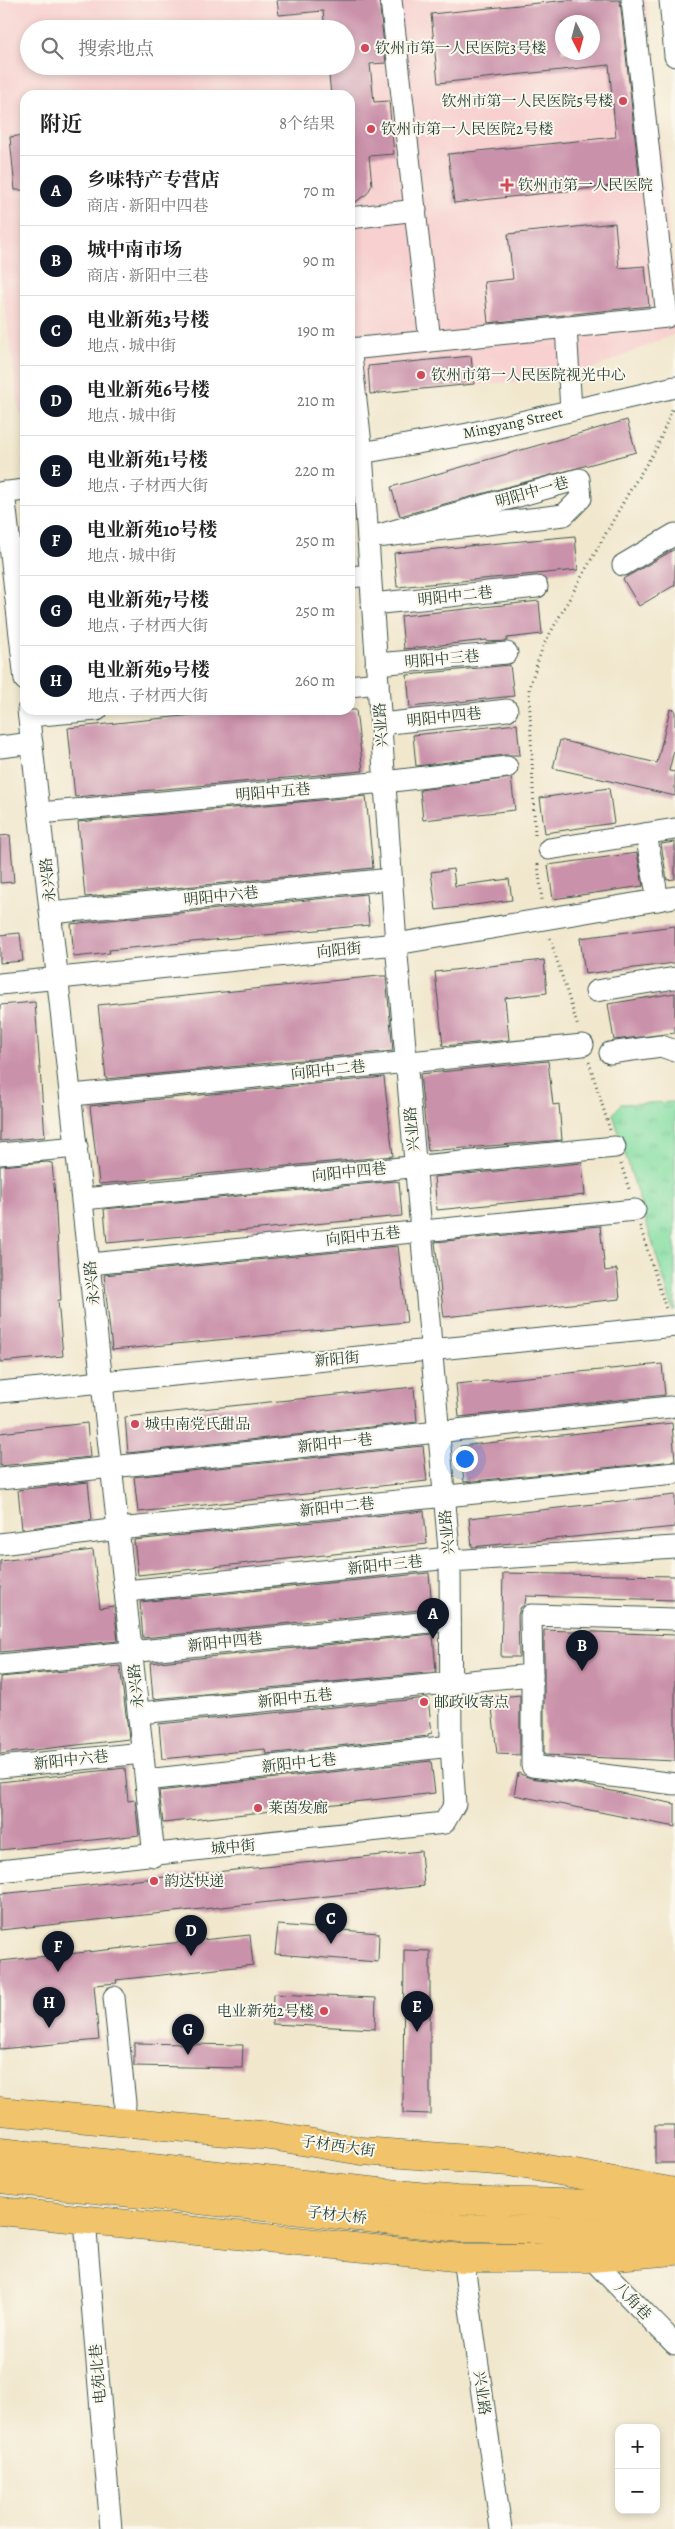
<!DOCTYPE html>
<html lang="zh">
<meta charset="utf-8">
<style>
:root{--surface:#fff;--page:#f2f2f2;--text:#222;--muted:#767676;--line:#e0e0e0;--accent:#111827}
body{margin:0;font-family:Alegreya,"Noto Serif SC",serif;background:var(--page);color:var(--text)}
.controls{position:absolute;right:15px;bottom:15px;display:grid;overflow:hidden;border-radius:10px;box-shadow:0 2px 8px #0003}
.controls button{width:45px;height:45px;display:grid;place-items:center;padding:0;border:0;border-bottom:1px solid var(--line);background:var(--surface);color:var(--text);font:25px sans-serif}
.compass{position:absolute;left:555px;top:15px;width:45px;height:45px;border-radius:50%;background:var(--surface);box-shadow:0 2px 8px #0003;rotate:174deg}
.you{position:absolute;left:464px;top:1458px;width:18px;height:18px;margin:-12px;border:4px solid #fff;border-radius:50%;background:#1a73e8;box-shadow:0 0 0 8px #1a73e833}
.badge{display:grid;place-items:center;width:32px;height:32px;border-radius:50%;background:var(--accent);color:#fff;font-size:16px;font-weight:700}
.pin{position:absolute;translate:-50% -41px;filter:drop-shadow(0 1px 2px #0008)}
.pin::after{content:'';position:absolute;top:26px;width:18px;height:15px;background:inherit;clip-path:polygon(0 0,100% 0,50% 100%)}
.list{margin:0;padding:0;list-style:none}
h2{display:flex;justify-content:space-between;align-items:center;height:65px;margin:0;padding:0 20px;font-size:21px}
h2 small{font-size:16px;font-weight:400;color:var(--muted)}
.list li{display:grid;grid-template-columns:32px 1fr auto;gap:15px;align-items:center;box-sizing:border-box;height:70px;padding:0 20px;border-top:1px solid var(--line)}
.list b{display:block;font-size:19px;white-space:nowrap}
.list p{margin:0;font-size:16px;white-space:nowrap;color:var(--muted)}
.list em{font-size:16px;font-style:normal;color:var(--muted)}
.icon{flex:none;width:28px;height:28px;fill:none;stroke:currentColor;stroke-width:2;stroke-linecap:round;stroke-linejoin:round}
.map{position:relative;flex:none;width:675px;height:2529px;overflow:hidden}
.search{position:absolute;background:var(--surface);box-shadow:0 2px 8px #0003;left:20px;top:20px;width:335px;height:55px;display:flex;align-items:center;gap:12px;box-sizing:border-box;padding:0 18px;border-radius:28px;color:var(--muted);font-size:19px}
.panel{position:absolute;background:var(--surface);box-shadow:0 2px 8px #0003;left:20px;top:90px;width:335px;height:625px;border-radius:15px}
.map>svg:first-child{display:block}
.built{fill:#f7d0cf;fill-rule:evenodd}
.grass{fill:url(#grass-tufts);stroke:#528e6c}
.building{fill:#ca92aa;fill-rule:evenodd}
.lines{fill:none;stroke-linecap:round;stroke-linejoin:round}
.minor-casing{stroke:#3e564b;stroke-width:23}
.major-casing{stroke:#3e564b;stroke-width:29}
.path{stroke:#3e564b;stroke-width:3;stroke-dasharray:1 4;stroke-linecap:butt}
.minor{stroke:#fff;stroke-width:21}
.major{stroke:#f1c36a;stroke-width:28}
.poi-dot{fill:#d1495b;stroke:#fbf7ec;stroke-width:2}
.labels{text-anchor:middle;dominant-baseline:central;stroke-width:4;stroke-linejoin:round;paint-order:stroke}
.poi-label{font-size:15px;fill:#1f3d34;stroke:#fbf7ec;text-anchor:start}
.street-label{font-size:15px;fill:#1f3d34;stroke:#fbf7ec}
</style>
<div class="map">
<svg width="675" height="2529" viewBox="0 0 675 2529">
<defs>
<pattern id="grass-tufts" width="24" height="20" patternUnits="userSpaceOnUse" patternTransform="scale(1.25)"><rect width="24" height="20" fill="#85dea3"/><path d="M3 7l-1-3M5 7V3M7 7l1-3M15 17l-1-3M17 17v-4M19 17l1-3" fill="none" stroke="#72bf8d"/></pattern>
</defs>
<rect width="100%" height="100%" fill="#fbf7ec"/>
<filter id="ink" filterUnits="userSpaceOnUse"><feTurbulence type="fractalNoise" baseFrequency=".02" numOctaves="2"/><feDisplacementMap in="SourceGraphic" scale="10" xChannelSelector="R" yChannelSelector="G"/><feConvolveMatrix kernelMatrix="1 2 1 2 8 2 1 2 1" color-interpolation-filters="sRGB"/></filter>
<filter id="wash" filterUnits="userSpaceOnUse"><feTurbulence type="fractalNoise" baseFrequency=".0096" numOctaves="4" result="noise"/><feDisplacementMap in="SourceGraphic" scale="20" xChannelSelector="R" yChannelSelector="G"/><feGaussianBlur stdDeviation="1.12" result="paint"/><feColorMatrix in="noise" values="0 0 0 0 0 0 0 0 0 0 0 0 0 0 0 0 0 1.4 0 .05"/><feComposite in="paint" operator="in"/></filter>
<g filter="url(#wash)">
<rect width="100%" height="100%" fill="#f1e7cd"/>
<!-- built -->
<path class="built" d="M 0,0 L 647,0 L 675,293 L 675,334 L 570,378 L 350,394 L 350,95 L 25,95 L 25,418 L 20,413 L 0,274 ZM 562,22 L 592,22 L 592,52 L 562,52 ZM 29,29 L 346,29 L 346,66 L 29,66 Z"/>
<!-- grass -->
<polygon class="grass" points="675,1102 675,1310 673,1310 613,1114 621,1104"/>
<g id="blocks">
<!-- building -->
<g class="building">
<polygon points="277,0 379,0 386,63 370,64 374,102 389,101 394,154 369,156 372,185 367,194 351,205 350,95 331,95 328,66 346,66 346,29 325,29 323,11 279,15"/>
<path d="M 568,0 L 620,0 L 640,183 L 454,203 L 448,154 L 616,137 L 609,65 L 438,83 L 431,14 ZM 562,22 L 592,22 L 592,52 L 562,52 Z"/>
<polygon points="25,135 25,190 15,190 10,137"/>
<polygon points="615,223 619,268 645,266 649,306 488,323 484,282 513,279 508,234"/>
<polygon points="471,356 474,384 370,394 368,366"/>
<polygon points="627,420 636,452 400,516 391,487"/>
<polygon points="575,536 578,570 397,587 394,553"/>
<polygon points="675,549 675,585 639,606 623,579"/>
<polygon points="539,601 542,634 507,638 507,641 487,642 487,640 404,649 401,616"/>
<polygon points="510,665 514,696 410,707 407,675"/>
<polygon points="670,709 675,710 675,746 669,771 675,772 675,796 553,768 560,740 657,763"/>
<polygon points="241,710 356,710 363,771 75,797 68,728"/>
<polygon points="517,724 520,755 505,755 416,766 413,735"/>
<polygon points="511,778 515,810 423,820 420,790"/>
<polygon points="609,788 614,823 545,833 540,798"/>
<polygon points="366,796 373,868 85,897 78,822"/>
<polygon points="10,835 14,882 0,883 0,836"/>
<polygon points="675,842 675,879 667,880 661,844"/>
<polygon points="637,853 643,886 553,899 548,865"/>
<polygon points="453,869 455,886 509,879 512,900 436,910 431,872"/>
<polygon points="366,894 369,925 109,950 110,953 74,957 71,924"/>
<polygon points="675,926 675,963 585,974 580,938"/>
<polygon points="20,933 23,961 0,963 0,935"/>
<polygon points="544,960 547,993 505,998 509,1040 443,1046 435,972"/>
<polygon points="379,976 386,976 393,1051 106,1079 98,1005"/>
<polygon points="675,993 675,1033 614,1040 608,1004"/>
<polygon points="35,1002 45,1137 0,1141 0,1005"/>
<polygon points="548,1061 553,1105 559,1104 562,1140 428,1151 420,1074"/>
<polygon points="384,1077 393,1156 99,1184 90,1106"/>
<polygon points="47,1162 52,1163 55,1196 61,1300 58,1300 63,1356 0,1362 0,1166"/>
<polygon points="582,1163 585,1195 437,1210 434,1177"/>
<polygon points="395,1181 399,1182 402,1216 107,1243 104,1209"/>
<polygon points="600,1226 605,1271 617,1269 620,1299 444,1317 435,1242"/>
<polygon points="398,1246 407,1322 112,1350 104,1275"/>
<polygon points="662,1364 665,1395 459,1417 456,1384"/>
<polygon points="414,1387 417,1422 128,1453 125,1417"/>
<polygon points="87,1423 90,1457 0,1466 0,1433"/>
<polygon points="672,1423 675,1461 464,1482 460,1446"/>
<polygon points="423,1446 427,1481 138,1512 134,1477"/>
<polygon points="88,1482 92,1520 22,1529 18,1490"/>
<polygon points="675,1495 675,1527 472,1547 469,1518"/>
<polygon points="424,1511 427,1544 138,1575 134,1540"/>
<polygon points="93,1550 100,1608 114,1606 118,1641 0,1652 0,1561"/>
<polygon points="429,1573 432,1607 430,1609 143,1638 140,1602"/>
<polygon points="503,1573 675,1576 675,1600 526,1596 525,1604 520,1608 518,1615 519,1657 501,1657"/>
<polygon points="544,1630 675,1635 675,1761 544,1755"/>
<polygon points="433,1634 436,1672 153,1699 150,1663"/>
<polygon points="120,1666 129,1739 0,1754 0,1677"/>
<polygon points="520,1695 520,1755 497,1754 491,1698"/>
<polygon points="428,1698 432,1733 428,1734 428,1736 266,1754 265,1749 162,1759 159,1724"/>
<polygon points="431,1761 435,1793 163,1823 159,1791"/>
<polygon points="125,1768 128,1801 135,1800 139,1835 0,1850 0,1782"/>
<polygon points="518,1773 530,1778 578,1784 675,1804 675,1827 514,1795"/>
<polygon points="421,1851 424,1886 0,1930 0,1894"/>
<polygon points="278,1925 379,1933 378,1962 275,1954"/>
<polygon points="250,1935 253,1965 116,1980 117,1983 94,1985 99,2040 0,2049 0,1961"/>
<polygon points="404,1950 430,1951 430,2114 403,2113"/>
<polygon points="273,1994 376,1998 375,2029 272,2024"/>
<polygon points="134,2043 243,2045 242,2068 134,2066"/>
<rect x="655" y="2125" width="20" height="38"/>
</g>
</g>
</g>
<g filter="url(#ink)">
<use href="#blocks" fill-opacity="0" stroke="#3e564b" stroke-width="1"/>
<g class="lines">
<!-- minor casing -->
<g class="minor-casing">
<g id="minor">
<polyline points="670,0 675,56"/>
<polyline points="350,218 416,210"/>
<polyline points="566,327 571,410"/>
<polyline points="430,341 667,317 632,0"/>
<polyline points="350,349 430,341 391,0"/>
<polyline points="350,455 468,434 675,387"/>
<polygon points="579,479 581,498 564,515 368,538"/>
<polyline points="4,492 25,680"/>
<polyline points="0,493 25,490"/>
<polyline points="623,565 675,534"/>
<polyline points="350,577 370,575"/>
<polyline points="372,604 537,587"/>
<polyline points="376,664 507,653"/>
<polyline points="350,686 378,683"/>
<polyline points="28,710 154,1856"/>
<polyline points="29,716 97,710"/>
<polyline points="381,724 507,710"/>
<polyline points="0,747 32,743"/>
<polyline points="40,813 385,782 507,767"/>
<polyline points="646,834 658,900"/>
<polyline points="549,849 675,829"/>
<polyline points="51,913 391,879"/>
<polyline points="0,984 396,944 675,897"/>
<polyline points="596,991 675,978"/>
<polyline points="610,1053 661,1046 675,1051"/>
<polyline points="72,1095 583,1045"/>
<polyline points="0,1154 77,1147"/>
<polyline points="83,1199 615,1147"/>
<polyline points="90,1264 635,1210"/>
<polyline points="0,1392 675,1326"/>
<polyline points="0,1479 670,1407"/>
<polyline points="0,1544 119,1529 675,1473"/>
<polyline points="126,1591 440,1559 450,1561 675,1547"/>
<polyline points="0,1665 450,1620"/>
<polyline points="532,1675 532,1766 675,1784"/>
<polyline points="139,1713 532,1675 531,1615 675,1619"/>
<polyline points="0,1767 143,1753"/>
<polyline points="146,1780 451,1746"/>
<polyline points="0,1871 444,1823 455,1804 451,1746 450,1561 396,944 362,453 350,347"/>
<polyline points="114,1997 125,2103 124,2122"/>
<polyline points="85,2220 111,2529"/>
<polyline points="463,2258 501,2529"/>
<polyline points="591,2258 675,2344"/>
</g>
</g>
<!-- major casing -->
<g class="major-casing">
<g id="major">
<polyline points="0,2111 271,2136 362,2151 509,2162 675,2192"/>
<polyline points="0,2152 456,2200 673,2206"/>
<polyline points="0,2179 459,2228 675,2233"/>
<polyline points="0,2211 463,2258 591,2258 675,2251"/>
</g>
</g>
<!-- path -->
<g class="path">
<polyline points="535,835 529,688 543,646 629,492 657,447 673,407"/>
<polyline points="538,864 542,900"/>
<polyline points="550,938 578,1027"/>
<polyline points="589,1062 610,1130"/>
<polyline points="621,1164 630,1192"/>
<polyline points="640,1226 666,1309"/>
</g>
<!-- minor -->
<use href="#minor" class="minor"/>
<!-- major -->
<use href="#major" class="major"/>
</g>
</g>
<!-- markers -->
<g class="poi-dot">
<circle cx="365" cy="48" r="5"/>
<circle cx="623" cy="101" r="5"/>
<circle cx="371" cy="129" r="5"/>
<path d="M504.5 177.5h5v5h5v5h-5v5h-5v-5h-5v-5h5z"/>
<circle cx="421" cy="375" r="5"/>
<circle cx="135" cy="1424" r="5"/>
<circle cx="424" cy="1702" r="5"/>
<circle cx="258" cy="1808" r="5"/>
<circle cx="154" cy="1881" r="5"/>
<circle cx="324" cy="2011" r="5"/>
</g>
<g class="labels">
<!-- poi labels -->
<g class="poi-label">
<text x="375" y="48">钦州市第一人民医院3号楼</text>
<text x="613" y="101" text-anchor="end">钦州市第一人民医院5号楼</text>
<text x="381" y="129">钦州市第一人民医院2号楼</text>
<text x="518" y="185">钦州市第一人民医院</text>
<text x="431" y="375">钦州市第一人民医院视光中心</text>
<text x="145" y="1424">城中南党氏甜品</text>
<text x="434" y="1702">邮政收寄点</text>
<text x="268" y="1808">莱茵发廊</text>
<text x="164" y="1881">韵达快递</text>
<text x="314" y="2011" text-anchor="end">电业新苑2号楼</text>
</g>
<!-- street labels -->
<g class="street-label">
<text transform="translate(513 423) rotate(-12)">Mingyang Street</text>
<text transform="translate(532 492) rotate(-16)">明阳中一巷</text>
<text transform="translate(455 596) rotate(-6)">明阳中二巷</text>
<text transform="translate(442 659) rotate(-5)">明阳中三巷</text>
<text transform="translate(444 717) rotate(-6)">明阳中四巷</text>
<text transform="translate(381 725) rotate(-94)">兴业路</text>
<text transform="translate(273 792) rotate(-5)">明阳中五巷</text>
<text transform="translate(48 880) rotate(-96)">永兴路</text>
<text transform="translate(221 896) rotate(-6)">明阳中六巷</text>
<text transform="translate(339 950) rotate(-6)">向阳街</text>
<text transform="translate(328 1070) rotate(-6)">向阳中二巷</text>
<text transform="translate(412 1129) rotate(-95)">兴业路</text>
<text transform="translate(349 1172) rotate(-6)">向阳中四巷</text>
<text transform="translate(363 1236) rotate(-6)">向阳中五巷</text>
<text transform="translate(92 1283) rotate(-96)">永兴路</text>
<text transform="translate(337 1359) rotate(-5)">新阳街</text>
<text transform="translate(335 1443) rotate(-6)">新阳中一巷</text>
<text transform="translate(337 1507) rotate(-6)">新阳中二巷</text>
<text transform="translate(447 1532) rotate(-95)">兴业路</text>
<text transform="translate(385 1565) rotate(-6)">新阳中三巷</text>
<text transform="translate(225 1642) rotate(-6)">新阳中四巷</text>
<text transform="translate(136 1686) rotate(-96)">永兴路</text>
<text transform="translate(295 1698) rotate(-6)">新阳中五巷</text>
<text transform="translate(71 1760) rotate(-6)">新阳中六巷</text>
<text transform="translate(299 1763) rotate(-6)">新阳中七巷</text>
<text transform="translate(233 1847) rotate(-6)">城中街</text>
<text transform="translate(338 2146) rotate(8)">子材西大街</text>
<text transform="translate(337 2215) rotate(6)">子材大桥</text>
<text transform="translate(633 2301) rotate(46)">八角巷</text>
<text transform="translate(98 2374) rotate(-95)">电苑北巷</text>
<text transform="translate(482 2393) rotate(82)">兴业路</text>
</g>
</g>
</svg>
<div class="controls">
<button>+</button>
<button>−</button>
</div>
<svg class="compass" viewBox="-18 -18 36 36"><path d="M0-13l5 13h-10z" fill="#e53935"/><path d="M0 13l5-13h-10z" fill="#767676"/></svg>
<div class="you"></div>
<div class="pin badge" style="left:433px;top:1639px">A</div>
<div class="pin badge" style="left:582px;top:1671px">B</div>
<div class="pin badge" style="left:331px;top:1944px">C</div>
<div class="pin badge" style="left:191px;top:1956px">D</div>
<div class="pin badge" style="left:417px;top:2032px">E</div>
<div class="pin badge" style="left:58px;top:1972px">F</div>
<div class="pin badge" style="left:188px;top:2055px">G</div>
<div class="pin badge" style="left:49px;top:2028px">H</div>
<div class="search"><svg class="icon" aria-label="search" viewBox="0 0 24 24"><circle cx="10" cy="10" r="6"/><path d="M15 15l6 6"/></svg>搜索地点</div>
<section class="panel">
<h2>附近<small>8个结果</small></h2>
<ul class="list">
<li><span class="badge">A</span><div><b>乡味特产专营店</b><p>商店 · 新阳中四巷</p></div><em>70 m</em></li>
<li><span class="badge">B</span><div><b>城中南市场</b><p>商店 · 新阳中三巷</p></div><em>90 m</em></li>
<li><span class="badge">C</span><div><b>电业新苑3号楼</b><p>地点 · 城中街</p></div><em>190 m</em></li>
<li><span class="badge">D</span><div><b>电业新苑6号楼</b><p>地点 · 城中街</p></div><em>210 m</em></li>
<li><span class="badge">E</span><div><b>电业新苑1号楼</b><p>地点 · 子材西大街</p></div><em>220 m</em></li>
<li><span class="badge">F</span><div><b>电业新苑10号楼</b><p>地点 · 城中街</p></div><em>250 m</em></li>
<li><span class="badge">G</span><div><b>电业新苑7号楼</b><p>地点 · 子材西大街</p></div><em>250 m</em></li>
<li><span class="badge">H</span><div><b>电业新苑9号楼</b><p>地点 · 子材西大街</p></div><em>260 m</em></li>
</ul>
</section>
</div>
